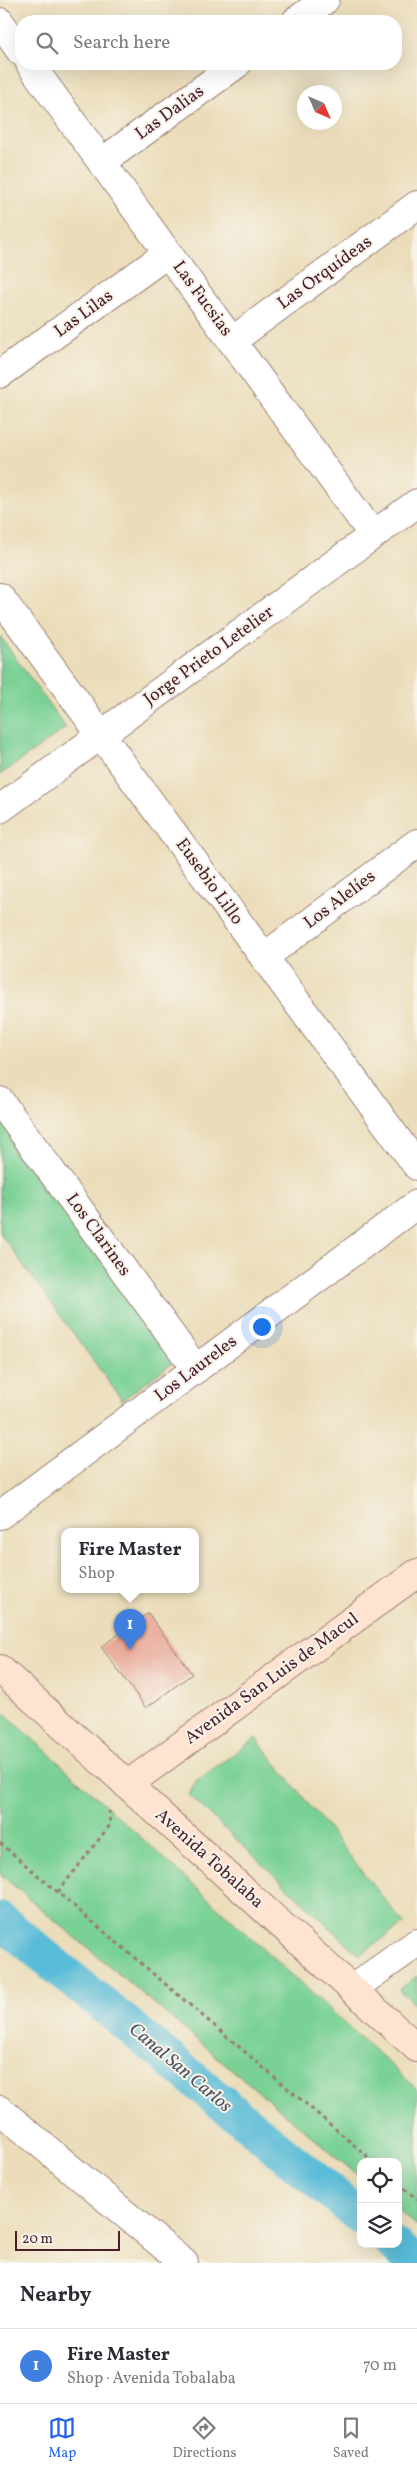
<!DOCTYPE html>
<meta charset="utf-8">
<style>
:root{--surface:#fff;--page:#f2f2f3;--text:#2b2b33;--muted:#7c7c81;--line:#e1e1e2;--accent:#2563eb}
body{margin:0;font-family:Vollkorn,serif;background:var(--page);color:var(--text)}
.controls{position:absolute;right:15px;bottom:15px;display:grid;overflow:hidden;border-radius:10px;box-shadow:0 5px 20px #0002}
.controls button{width:45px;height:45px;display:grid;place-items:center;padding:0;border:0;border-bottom:1px solid var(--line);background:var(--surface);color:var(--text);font:25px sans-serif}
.compass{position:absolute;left:297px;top:85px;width:45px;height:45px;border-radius:50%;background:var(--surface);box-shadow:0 5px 20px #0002;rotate:135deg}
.scale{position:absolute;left:15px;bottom:12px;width:105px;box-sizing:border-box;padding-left:5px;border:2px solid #4a1f2b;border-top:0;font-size:14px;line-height:18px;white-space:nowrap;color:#4a1f2b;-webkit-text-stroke:4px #f7f3e8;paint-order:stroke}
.you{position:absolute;left:261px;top:1326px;width:18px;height:18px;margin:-12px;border:4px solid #fff;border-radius:50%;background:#1a73e8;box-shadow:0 0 0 8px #1a73e833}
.badge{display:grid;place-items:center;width:32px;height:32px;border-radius:50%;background:var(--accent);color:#fff;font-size:16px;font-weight:700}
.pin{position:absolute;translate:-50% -41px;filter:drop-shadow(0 1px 2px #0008)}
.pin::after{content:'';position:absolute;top:26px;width:18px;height:15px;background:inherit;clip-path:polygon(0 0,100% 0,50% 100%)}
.popup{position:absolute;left:61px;top:1528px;width:138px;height:65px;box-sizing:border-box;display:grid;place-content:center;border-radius:10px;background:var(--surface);filter:drop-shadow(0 1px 4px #0005);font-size:16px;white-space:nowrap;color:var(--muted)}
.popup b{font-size:19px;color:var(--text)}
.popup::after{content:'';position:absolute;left:50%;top:100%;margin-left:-10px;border:10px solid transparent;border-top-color:var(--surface)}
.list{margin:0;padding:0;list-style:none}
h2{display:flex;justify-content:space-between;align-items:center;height:65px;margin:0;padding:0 20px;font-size:21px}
h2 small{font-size:16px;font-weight:400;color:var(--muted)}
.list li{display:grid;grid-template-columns:32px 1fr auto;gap:15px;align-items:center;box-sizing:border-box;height:75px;padding:0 20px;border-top:1px solid var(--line)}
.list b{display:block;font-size:19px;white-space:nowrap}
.list p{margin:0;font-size:16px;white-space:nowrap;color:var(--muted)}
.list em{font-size:16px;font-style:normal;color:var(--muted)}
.icon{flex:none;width:28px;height:28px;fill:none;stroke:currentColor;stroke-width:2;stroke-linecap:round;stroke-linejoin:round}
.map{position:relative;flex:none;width:417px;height:2263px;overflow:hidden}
.search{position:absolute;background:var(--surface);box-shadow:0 5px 20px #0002;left:15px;right:15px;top:15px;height:55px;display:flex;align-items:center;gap:12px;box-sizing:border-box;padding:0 18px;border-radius:20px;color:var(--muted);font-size:19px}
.sheet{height:140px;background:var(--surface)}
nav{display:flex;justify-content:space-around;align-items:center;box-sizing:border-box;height:70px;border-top:1px solid var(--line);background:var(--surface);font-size:14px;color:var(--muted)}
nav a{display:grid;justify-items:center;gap:2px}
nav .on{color:var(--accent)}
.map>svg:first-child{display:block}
.green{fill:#7ad196;stroke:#627860}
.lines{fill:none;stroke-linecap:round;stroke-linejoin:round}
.canal{stroke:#59bbd7;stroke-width:36}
.building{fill:#e8a696}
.street-casing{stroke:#9a7e72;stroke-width:30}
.secondary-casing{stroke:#9a7e72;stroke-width:30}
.path{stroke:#9a7e72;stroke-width:3;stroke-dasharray:4 4;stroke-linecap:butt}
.street{stroke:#fff;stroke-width:28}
.secondary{stroke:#fee3d1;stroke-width:28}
.labels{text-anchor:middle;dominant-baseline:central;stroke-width:4;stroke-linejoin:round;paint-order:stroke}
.street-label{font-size:18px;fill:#4a1f2b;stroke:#f7f3e8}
.water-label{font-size:19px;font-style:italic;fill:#4f5667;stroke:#f7f3e8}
</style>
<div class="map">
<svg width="417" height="2263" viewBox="0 0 417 2263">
<rect width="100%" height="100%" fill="#f7f3e8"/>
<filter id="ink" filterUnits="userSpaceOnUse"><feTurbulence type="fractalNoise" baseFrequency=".02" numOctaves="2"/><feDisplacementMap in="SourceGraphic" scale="10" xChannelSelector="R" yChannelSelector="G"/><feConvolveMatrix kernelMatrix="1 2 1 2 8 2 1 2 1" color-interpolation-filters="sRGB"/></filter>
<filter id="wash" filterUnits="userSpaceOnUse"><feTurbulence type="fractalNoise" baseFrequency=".0096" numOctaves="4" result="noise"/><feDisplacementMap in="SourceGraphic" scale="20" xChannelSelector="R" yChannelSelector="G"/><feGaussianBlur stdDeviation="1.12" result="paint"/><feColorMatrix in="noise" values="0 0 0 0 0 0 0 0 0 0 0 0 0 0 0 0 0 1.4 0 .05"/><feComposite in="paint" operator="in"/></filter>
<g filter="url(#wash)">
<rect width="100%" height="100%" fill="#ebddba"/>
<!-- green -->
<g class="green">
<polygon points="0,636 66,728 0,775"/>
<polygon points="0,1120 175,1361 122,1400 0,1233"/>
<polygon points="0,1709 417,2089 417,2226 398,2210 398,2162 361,2162 361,2178 0,1874"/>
<polygon points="256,1738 404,1924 359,1955 189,1795 196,1781"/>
<polygon points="417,1976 417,2006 399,1990"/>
</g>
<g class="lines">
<!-- canal -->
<g class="canal">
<polyline points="0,1920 361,2217"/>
<polyline points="393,2244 415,2263"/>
</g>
</g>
<g id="blocks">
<!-- building -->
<polygon class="building" points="148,1613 192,1674 146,1708 101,1647"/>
</g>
</g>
<g filter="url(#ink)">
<use href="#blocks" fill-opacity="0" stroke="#9a7e72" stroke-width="1"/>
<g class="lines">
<!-- street casing -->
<g class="street-casing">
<g id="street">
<polyline points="296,21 325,0"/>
<polyline points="0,22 21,52"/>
<polyline points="30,64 373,535"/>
<polyline points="102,162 237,64"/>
<polyline points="232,341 417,205"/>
<polyline points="0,374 168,253"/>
<polyline points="0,597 417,1166"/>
<polyline points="0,809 417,503"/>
<polyline points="264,957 417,843"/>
<polyline points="0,1101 196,1369"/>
<polyline points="0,1515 417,1204"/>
<polyline points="352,1989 417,1943"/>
<polyline points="0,2110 184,2263"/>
</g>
</g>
<!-- secondary casing -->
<g class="secondary-casing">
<g id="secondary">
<polyline points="0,1669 417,2048"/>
<polyline points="127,1785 417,1573"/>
</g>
</g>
<!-- path -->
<g class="path">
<polyline points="0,1843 374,2162"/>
<polyline points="58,1892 110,1825 109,1811"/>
<polyline points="398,2183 417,2199"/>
</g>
<!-- street -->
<use href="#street" class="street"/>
<!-- secondary -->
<use href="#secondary" class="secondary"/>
</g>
</g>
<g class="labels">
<!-- street labels -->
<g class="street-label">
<text transform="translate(170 113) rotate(-36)">Las Dalias</text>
<text transform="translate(325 273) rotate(-36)">Las Orquídeas</text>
<text transform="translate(202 299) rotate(54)">Las Fucsias</text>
<text transform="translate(84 314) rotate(-36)">Las Lilas</text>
<text transform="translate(209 656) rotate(-36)">Jorge Prieto Letelier</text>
<text transform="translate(209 882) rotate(54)">Eusebio Lillo</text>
<text transform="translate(340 900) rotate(-37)">Los Alelíes</text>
<text transform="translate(98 1235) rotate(54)">Los Clarines</text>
<text transform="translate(196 1369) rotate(-37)">Los Laureles</text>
<text transform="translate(272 1679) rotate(-36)">Avenida San Luis de Macul</text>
<text transform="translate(209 1859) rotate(42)">Avenida Tobalaba</text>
</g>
<!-- water labels -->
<g class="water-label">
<text transform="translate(180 2068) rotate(40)">Canal San Carlos</text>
</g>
</g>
</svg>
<div class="controls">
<button><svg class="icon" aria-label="locate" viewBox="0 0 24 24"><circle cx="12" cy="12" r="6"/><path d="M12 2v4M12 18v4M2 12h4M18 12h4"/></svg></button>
<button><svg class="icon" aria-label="layers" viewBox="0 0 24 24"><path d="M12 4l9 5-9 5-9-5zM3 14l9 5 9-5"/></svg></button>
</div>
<svg class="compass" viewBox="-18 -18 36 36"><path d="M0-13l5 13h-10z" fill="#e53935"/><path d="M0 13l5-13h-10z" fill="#7c7c81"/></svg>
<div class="scale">20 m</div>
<div class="you"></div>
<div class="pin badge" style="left:130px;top:1650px;background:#3f7fe0">1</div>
<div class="popup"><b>Fire Master</b>Shop</div>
<div class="search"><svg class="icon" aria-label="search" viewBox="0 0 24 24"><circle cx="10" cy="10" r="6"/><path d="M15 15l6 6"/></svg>Search here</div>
</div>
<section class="sheet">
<h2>Nearby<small></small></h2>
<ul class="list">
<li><span class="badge" style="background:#3f7fe0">1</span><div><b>Fire Master</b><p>Shop · Avenida Tobalaba</p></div><em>70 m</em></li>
</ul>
</section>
<nav>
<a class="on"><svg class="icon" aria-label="map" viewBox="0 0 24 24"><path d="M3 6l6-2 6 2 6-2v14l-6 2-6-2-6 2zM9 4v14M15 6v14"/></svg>Map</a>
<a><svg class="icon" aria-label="directions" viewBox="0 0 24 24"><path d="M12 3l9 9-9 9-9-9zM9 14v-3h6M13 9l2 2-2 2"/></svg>Directions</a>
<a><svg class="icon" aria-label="saved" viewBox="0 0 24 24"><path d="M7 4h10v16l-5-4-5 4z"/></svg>Saved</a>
</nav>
